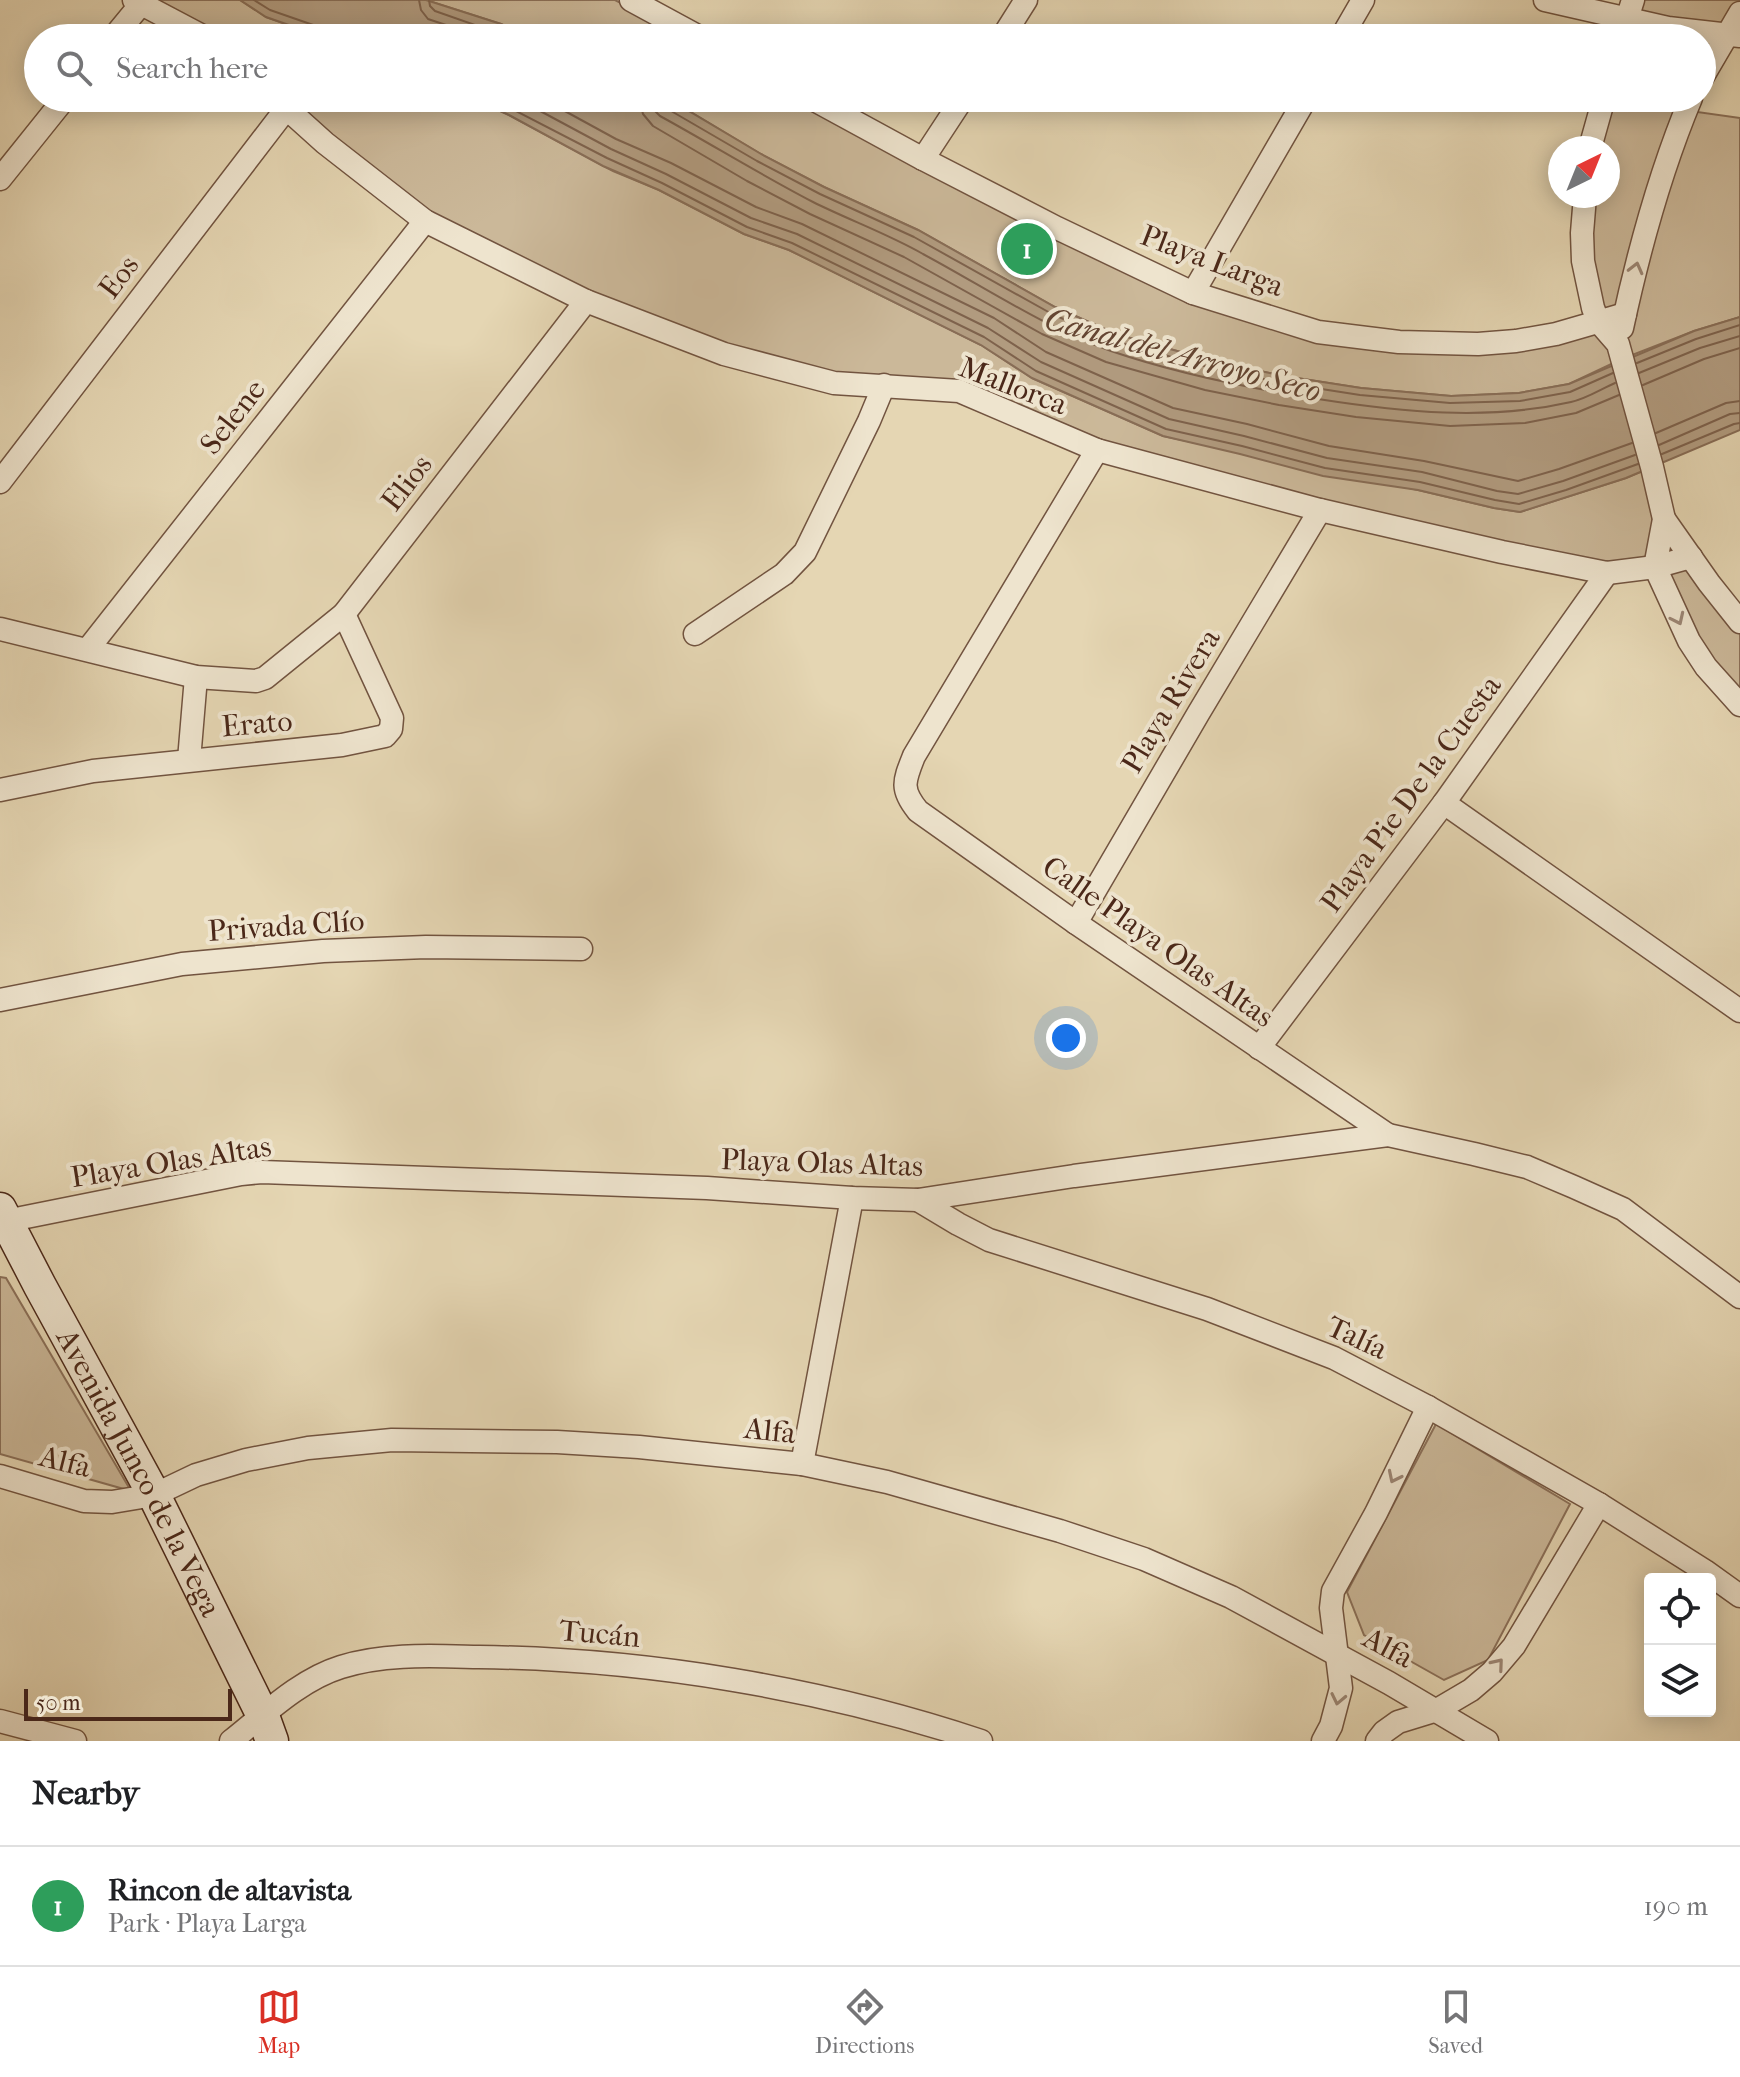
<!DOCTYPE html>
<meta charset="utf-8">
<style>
:root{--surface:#fff;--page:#f6f6f6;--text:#202124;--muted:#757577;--line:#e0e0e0;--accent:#d93025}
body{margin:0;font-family:"IM FELL French Canon",serif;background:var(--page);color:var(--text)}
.controls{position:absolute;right:24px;bottom:24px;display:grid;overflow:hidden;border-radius:8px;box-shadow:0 4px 20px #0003}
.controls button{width:72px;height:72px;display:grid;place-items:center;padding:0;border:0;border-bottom:2px solid var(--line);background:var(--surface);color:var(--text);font:40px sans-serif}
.compass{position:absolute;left:1548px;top:136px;width:72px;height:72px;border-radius:50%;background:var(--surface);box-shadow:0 4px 20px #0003;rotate:43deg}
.scale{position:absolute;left:24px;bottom:20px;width:208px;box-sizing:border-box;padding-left:8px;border:4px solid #4b2819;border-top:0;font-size:22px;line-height:28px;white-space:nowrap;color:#4b2819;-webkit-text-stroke:6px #eee4ce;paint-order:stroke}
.you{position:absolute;left:1066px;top:1038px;width:28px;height:28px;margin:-20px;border:6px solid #fff;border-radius:50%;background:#1a73e8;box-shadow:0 0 0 12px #1a73e833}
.badge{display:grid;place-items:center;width:52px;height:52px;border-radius:50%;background:var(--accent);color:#fff;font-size:26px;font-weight:700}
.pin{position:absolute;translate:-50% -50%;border:4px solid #fff;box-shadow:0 2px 8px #0006}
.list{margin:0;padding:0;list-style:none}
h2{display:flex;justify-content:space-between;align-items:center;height:104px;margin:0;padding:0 32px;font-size:34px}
h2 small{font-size:26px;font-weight:400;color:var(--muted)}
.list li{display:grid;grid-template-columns:52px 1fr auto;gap:24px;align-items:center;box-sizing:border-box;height:120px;padding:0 32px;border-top:2px solid var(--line)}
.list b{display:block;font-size:30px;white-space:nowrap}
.list p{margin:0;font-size:26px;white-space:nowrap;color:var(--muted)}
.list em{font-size:26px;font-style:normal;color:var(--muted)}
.icon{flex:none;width:44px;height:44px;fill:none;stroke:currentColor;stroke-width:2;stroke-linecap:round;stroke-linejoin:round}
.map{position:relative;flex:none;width:1740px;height:1741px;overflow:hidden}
.search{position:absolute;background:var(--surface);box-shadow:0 4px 20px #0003;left:24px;right:24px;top:24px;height:88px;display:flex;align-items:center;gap:20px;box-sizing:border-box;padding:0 28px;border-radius:44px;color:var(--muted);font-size:30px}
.sheet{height:224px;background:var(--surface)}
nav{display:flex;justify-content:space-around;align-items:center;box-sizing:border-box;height:112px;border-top:2px solid var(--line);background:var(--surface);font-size:22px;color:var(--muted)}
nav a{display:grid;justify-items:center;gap:4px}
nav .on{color:var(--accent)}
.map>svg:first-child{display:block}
.green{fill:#cbb899;stroke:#8b7059;stroke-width:2}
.water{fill:#b19b7f;stroke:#886d56;stroke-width:2}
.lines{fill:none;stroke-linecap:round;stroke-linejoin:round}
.shore{stroke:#7e624c;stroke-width:2}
.street-casing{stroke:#725440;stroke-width:25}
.secondary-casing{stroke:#4b2819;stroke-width:35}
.street{stroke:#eee4ce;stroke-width:22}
.secondary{stroke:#eee4ce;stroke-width:32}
.oneway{stroke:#9c8674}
.labels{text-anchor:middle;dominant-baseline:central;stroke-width:8;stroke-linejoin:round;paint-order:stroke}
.street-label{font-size:30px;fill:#4b2819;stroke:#eee4ce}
.water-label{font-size:32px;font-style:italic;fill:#644532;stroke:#eee4ce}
</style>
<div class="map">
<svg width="1740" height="1741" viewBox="0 0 1740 1741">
<rect width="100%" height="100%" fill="#e5d6b3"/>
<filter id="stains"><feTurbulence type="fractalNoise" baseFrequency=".0025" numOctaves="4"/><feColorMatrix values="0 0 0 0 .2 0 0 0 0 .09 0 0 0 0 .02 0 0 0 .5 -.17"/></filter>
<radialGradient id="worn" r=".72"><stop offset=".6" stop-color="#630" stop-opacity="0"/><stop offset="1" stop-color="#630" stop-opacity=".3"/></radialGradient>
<!-- green -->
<g class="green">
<polygon points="134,0 240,0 266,17 326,38 206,38"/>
<polygon points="426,0 615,0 689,38 532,38 501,24"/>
<polygon points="1632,0 1740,0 1718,40 1702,79 1702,38 1619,38"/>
<polygon points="275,98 472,98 509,115 613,171 659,190 744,234 789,250 981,345 1032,378 1163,436 1418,490 1494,508 1520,512 1626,478 1652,467 1655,566 1691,557 1740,622 1740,705 1654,567 1607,573 1320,510 988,403 724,354 425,221"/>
<polygon points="663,98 805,98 1057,228 1318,332 1478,344 1598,321 1585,196 1608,196 1608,148 1590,148 1603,98 1695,98 1690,111 1740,118 1740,317 1694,331 1622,359 1569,384 1519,393 1451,396 1361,388 1284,376 1213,361 1116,334 1055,307 918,230 824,187 761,154 687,110"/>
<polygon points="0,1277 6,1278 131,1491 0,1454"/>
<polygon points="1436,1424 1570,1504 1488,1660 1444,1680 1364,1635 1347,1592"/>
</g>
<!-- water -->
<g class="water">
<polygon points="240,0 426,0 501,24 532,38 326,38 266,17"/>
<polygon points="472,98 663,98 687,110 761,154 824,187 918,230 1055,307 1116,334 1213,361 1284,376 1361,388 1451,396 1519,393 1569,384 1694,331 1740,317 1740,430 1626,478 1520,512 1494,508 1418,490 1323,476 1240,454 1163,436 1032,378 981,345 789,250 744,234 659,190 603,166 509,115"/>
</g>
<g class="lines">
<!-- shore -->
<g class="shore">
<polyline points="254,0 270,10 319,27 323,32 324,38"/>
<polyline points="419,0 421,10 428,19 485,38"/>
<polyline points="429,0 430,6 435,11 512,38"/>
<polyline points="491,98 607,158 662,183 747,227 792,243 984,337 1036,371 1166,429 1242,446 1325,468 1420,482 1495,500 1519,504 1566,490 1638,464"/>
<polyline points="516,98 611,149 666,174 751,218 797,234 988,328 1041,362 1169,419 1244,436 1327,458 1422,472 1497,491 1518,494 1563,481 1635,455"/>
<polyline points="541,98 616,139 671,163 756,207 802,224 994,318 1046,352 1173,408 1247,424 1329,446 1424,461 1518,481 1559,469 1632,443"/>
<polyline points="639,98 643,114 653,126 747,181 810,214 904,257 1042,334 1106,362 1205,390 1279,405 1356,417 1450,426 1525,423 1576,413 1619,395"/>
<path d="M 651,98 L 653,109 L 660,116 C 711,144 761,175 813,202 C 849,220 888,234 923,254 C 983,286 1047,329 1111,351 C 1178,374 1248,388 1318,399 C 1401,412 1488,421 1571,402 C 1586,399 1601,389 1615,383"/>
<polyline points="662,98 662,104 666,108 757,161 820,194 914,237 1052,314 1114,341 1211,368 1283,383 1360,395 1450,403 1520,401 1570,392 1613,373"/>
<polyline points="1637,363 1696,339 1740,325"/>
<polyline points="1639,373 1700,348 1740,336"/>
<polyline points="1643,385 1704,359 1740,348"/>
<polyline points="1656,433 1726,403 1740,401"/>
<polyline points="1659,445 1730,414 1740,413"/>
<polyline points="1662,454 1734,424 1740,423"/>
</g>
<!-- street casing -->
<g class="street-casing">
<g id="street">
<polyline points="134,0 206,38"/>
<polyline points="631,0 701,38"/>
<polyline points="1545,0 1668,28 1740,36"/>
<polyline points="113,38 141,4"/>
<polyline points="1002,38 1026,0"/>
<polyline points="1341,38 1363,0"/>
<polyline points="1621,38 1633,0"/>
<polyline points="1702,78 1740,13"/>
<polyline points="275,98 325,143 425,221 586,301 724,354 834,383 959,391 1097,450 1320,510 1502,552 1607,573 1655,567 1691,557"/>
<polyline points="811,98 923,159 1057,228 1193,293 1318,332 1399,342 1478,344 1516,341 1556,334 1625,314"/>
<polyline points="1590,148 1604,98"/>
<polyline points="923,159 963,98"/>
<polyline points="0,179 65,98"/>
<polyline points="1585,196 1582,233 1583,261 1593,308 1598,321 1618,344 1652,467 1664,519 1655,567 1689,641 1706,667 1740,705"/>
<polyline points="1193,293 1306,98"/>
<path d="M 1622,328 C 1639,249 1660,172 1691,98"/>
<path d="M 1097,450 L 914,756 C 904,781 900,789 918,811 L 1076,923 L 1388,1135"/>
<polyline points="0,482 286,109"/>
<polyline points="1664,519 1709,583 1740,622"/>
<polyline points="0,629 196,677 256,681 265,678 344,614 586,301"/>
<polyline points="695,634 784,574 805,552 869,421 884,385"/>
<polyline points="88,649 425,221"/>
<polyline points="189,760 196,677"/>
<polyline points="0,790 93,771 342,745 385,736 391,729 392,718 344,614"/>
<polyline points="1444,803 1740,1011"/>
<polyline points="1076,923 1198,714 1320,510"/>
<polyline points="0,1000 182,964 323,951 426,947 581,949"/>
<polyline points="1259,1048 1444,803 1607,573"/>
<polyline points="918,1200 958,1224 989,1240 1207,1309 1334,1358 1428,1407 1599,1504 1705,1571 1740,1596"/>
<polyline points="6,1221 241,1174 262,1172 707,1188 852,1198 918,1200 1074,1176 1388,1135 1474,1154 1527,1167 1574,1187 1623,1209 1740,1297"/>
<polyline points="802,1464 852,1198"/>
<polyline points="0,1476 84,1501 112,1502 154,1495 196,1475 246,1460 308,1448 392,1440 557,1442 639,1447 802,1464 887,1482 1060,1531 1144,1559 1231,1597 1389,1683 1487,1741"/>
<polyline points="0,1721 75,1741"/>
<path d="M 231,1741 C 264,1715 299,1680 341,1667 C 385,1653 434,1656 479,1657 C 646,1659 822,1688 981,1741"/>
<polyline points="1323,1741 1331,1726 1341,1688 1331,1608 1333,1591 1376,1513 1428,1407"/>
<polyline points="1377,1741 1384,1732 1398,1722 1437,1710 1471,1690 1492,1672 1514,1646 1599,1504"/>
</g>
</g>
<!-- secondary casing -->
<g class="secondary-casing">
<g id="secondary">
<path id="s1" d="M 0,1209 L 40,1286 L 154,1495 L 263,1716 L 272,1741"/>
</g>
</g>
<!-- street -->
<use href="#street" class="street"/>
<!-- secondary -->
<use href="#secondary" class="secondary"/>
</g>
<!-- one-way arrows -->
<defs><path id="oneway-chevron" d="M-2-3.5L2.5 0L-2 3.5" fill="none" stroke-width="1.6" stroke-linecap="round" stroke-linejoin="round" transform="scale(2)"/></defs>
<g class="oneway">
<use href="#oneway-chevron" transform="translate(1636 268) rotate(-76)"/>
<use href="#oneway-chevron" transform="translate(1678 619) rotate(65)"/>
<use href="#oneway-chevron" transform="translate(1394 1477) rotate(116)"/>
<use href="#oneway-chevron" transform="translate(1498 1664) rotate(-50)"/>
<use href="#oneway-chevron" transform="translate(1338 1699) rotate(102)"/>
</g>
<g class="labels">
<!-- street labels -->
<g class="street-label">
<text transform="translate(1212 261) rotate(21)">Playa Larga</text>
<text transform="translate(119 277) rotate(-53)">Eos</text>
<text transform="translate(1013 386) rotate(21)">Mallorca</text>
<text transform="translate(233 417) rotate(-52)">Selene</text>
<text transform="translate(407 483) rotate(-52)">Elios</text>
<text transform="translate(1171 701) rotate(-59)">Playa Rivera</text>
<text transform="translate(257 724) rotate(-5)">Erato</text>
<text transform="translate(1411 794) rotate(-54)">Playa Pie De la Cuesta</text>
<text transform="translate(286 926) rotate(-4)">Privada Clío</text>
<text transform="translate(1158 942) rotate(35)">Calle Playa Olas Altas</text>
<text transform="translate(171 1162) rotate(-9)">Playa Olas Altas</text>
<text transform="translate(822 1163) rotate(2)">Playa Olas Altas</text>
<text transform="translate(1357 1338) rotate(25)">Talía</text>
<text transform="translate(770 1431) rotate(6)">Alfa</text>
<text transform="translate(65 1462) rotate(14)">Alfa</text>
<text stroke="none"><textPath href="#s1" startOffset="298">Avenida Junco de la Vega</textPath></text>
<text transform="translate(600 1634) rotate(5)">Tucán</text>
<text transform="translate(1388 1648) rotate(28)">Alfa</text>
</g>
<!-- water labels -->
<g class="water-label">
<text transform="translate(1183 355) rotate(15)">Canal del Arroyo Seco</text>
</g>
</g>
<rect width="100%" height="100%" filter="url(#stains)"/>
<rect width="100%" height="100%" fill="url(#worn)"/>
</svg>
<div class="controls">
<button><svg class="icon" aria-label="locate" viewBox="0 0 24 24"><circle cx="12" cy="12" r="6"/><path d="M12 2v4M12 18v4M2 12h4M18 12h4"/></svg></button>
<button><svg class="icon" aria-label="layers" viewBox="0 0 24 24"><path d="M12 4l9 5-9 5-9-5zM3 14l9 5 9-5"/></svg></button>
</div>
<svg class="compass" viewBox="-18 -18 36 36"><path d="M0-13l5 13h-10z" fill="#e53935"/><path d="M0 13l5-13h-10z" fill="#757577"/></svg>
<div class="scale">50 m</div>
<div class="you"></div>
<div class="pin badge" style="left:1027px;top:249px;background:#2e9e5b">1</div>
<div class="search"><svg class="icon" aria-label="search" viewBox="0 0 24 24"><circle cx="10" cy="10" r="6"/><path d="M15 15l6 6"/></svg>Search here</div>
</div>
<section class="sheet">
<h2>Nearby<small></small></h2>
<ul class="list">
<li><span class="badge" style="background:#2e9e5b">1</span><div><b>Rincon de altavista</b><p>Park · Playa Larga</p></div><em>190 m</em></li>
</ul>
</section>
<nav>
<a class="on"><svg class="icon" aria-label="map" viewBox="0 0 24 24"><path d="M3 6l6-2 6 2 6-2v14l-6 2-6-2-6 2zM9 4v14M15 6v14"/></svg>Map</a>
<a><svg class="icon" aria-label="directions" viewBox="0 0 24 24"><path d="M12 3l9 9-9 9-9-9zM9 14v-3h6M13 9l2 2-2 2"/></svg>Directions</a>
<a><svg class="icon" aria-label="saved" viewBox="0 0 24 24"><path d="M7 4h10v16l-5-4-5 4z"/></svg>Saved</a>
</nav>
